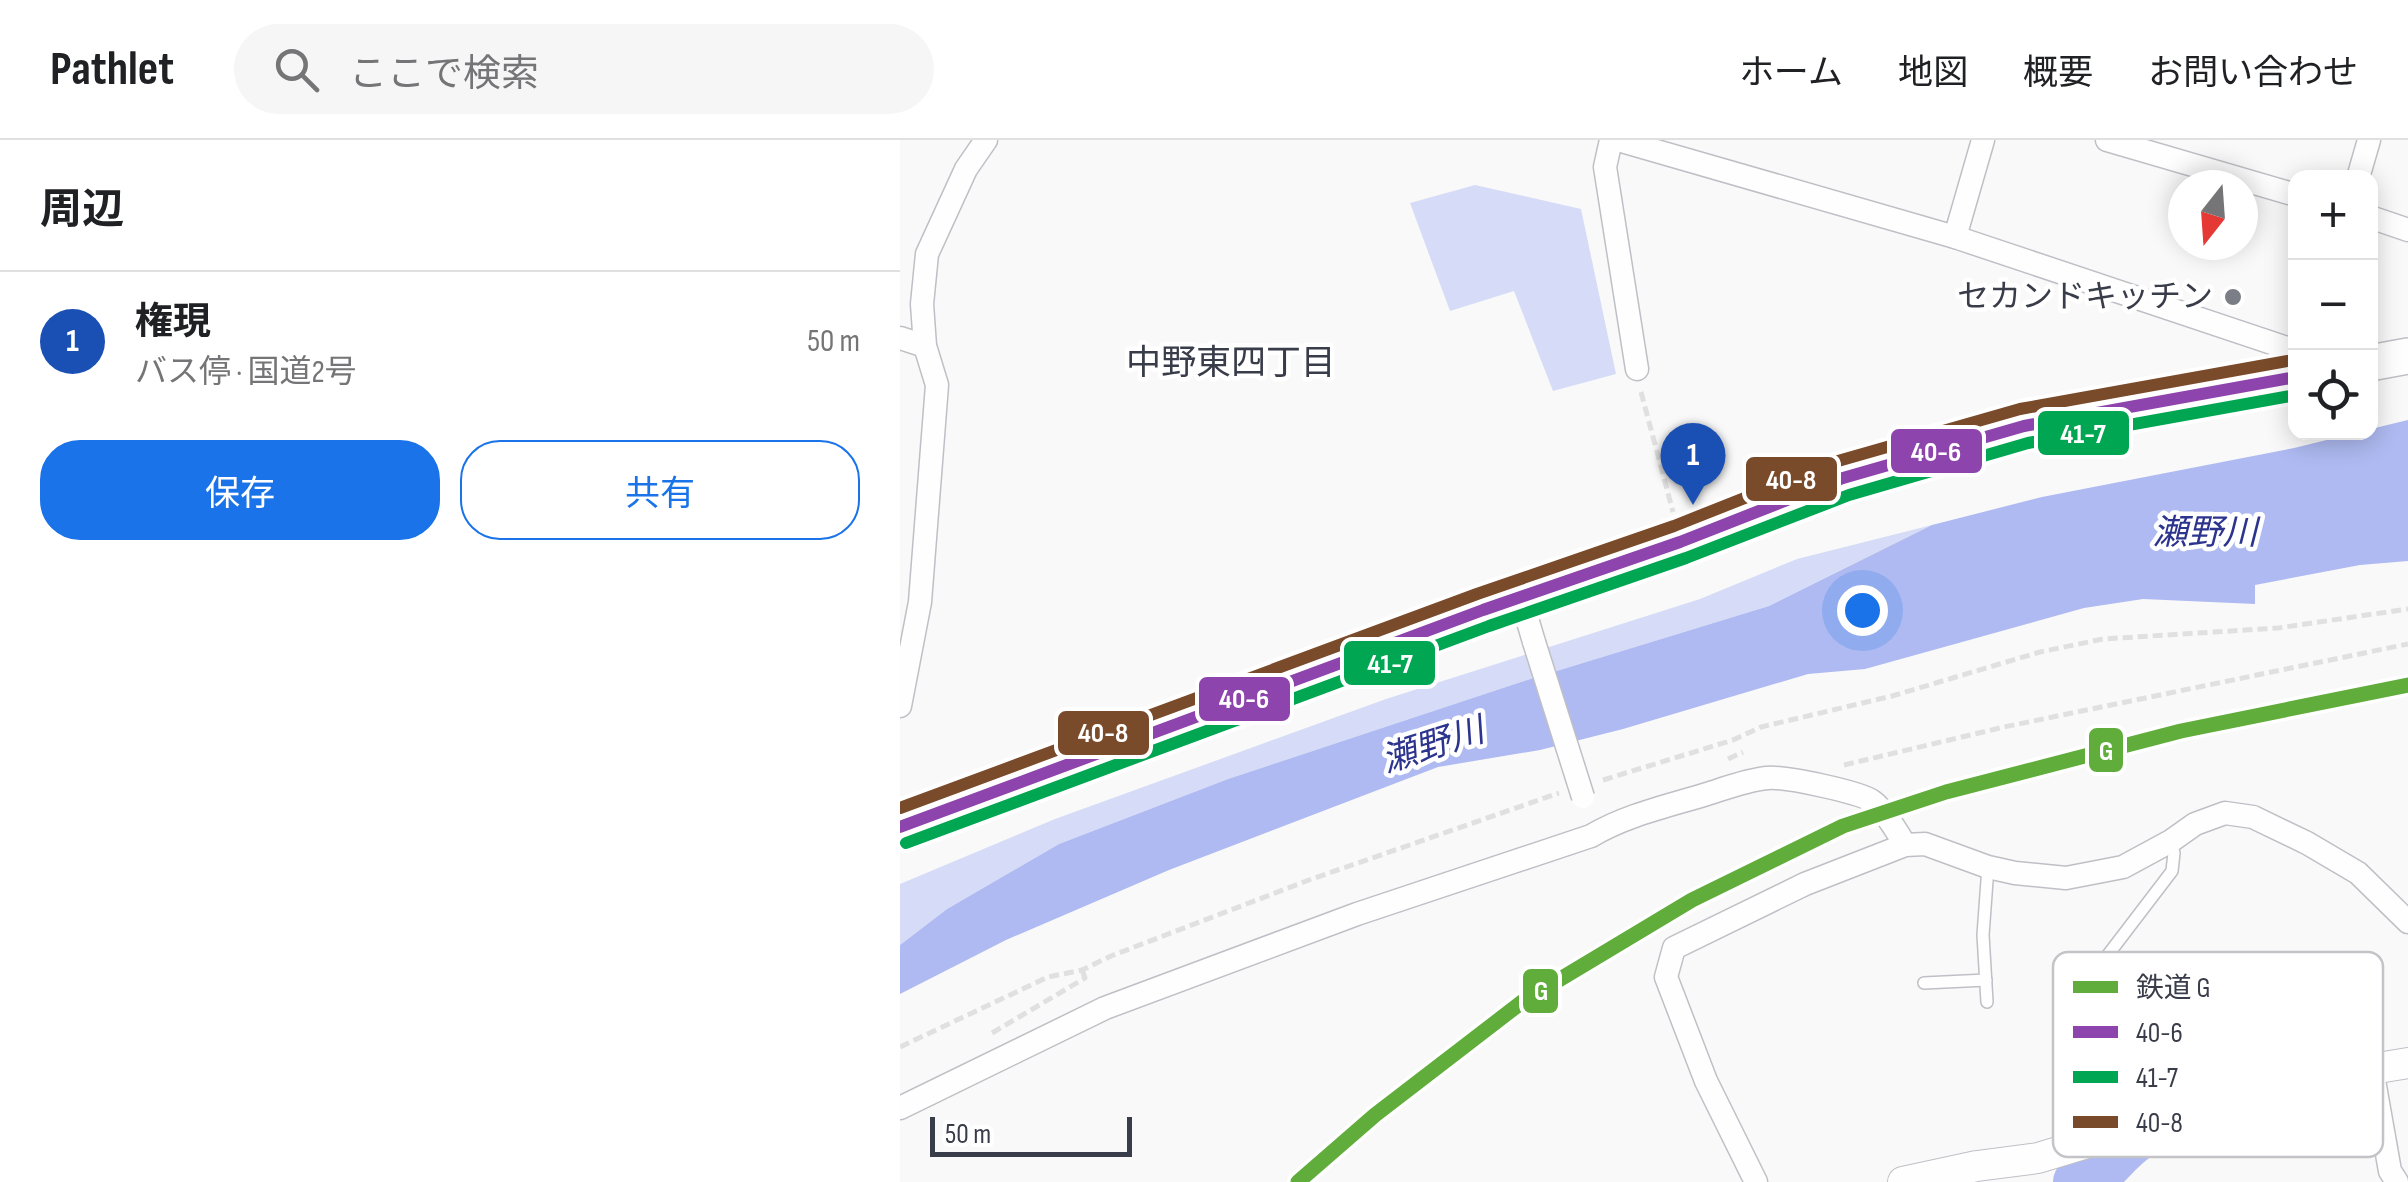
<!DOCTYPE html>
<html lang="ja">
<meta charset="utf-8">
<style>
:root{--surface:#fff;--page:#f6f6f6;--text:#202124;--muted:#757577;--line:#e0e0e0;--accent:#1a73e8}
body{margin:0;font-family:"Sofia Sans Condensed","Noto Sans JP",sans-serif;background:var(--page);color:var(--text)}
.controls{position:absolute;right:30px;top:30px;display:grid;overflow:hidden;border-radius:20px;box-shadow:0 5px 25px #0003}
.controls button{width:90px;height:90px;display:grid;place-items:center;padding:0;border:0;border-bottom:2px solid var(--line);background:var(--surface);color:var(--text);font:50px sans-serif}
.compass{position:absolute;left:1268px;top:30px;width:90px;height:90px;border-radius:50%;background:var(--surface);box-shadow:0 5px 25px #0003;rotate:197deg}
.scale{position:absolute;left:30px;bottom:25px;width:202px;box-sizing:border-box;padding-left:10px;border:5px solid #393c49;border-top:0;font-size:28px;line-height:35px;white-space:nowrap;color:#393c49;-webkit-text-stroke:8px #fff;paint-order:stroke}
.you{position:absolute;left:962px;top:470px;width:35px;height:35px;margin:-25px;border:8px solid #fff;border-radius:50%;background:#1a73e8;box-shadow:0 0 0 15px #1a73e833}
.badge{display:grid;place-items:center;width:65px;height:65px;border-radius:50%;background:var(--accent);color:#fff;font-size:32px;font-weight:700}
.pin{position:absolute;translate:-50% -82px;filter:drop-shadow(0 2px 5px #0008)}
.pin::after{content:'';position:absolute;top:52px;width:35px;height:30px;background:inherit;clip-path:polygon(0 0,100% 0,50% 100%)}
.list{margin:0;padding:0;list-style:none}
h2{display:flex;justify-content:space-between;align-items:center;height:130px;margin:0;padding:0 40px;font-size:42px}
h2 small{font-size:32px;font-weight:400;color:var(--muted)}
.list li{display:grid;grid-template-columns:65px 1fr auto;gap:30px;align-items:center;box-sizing:border-box;height:140px;padding:0 40px;border-top:2px solid var(--line)}
.list b{display:block;font-size:38px;white-space:nowrap}
.list p{margin:0;font-size:32px;white-space:nowrap;color:var(--muted)}
.list em{font-size:32px;font-style:normal;color:var(--muted)}
.actions{display:flex;gap:20px;padding:30px 40px}
.actions a{flex:1;padding:22px 0;border:2px solid var(--accent);border-radius:40px;text-align:center;font-size:35px;color:var(--accent)}
.actions .main{background:var(--accent);color:#fff}
.icon{flex:none;width:55px;height:55px;fill:none;stroke:currentColor;stroke-width:2;stroke-linecap:round;stroke-linejoin:round}
.map{position:relative;flex:none;width:1508px;height:1042px;overflow:hidden}
header{display:flex;align-items:center;gap:60px;box-sizing:border-box;height:140px;padding:0 50px;background:var(--surface);border-bottom:2px solid var(--line)}
header strong{font-size:48px}
nav{display:flex;gap:55px;margin-inline-start:auto;font-size:35px}
.search{width:700px;height:90px;background:var(--page);display:flex;align-items:center;gap:25px;box-sizing:border-box;padding:0 35px;border-radius:55px;color:var(--muted);font-size:38px}
main{display:flex}
aside{flex:1;background:var(--surface)}
.map>svg:first-child{display:block}
.green{fill:#d6dcf7}
.water{fill:#aebaf1}
.lines{fill:none;stroke-linecap:round;stroke-linejoin:round}
.river{stroke:#aebaf1;stroke-width:48}
.service-casing{stroke:#bfc0c6;stroke-width:14}
.minor-casing{stroke:#bfc0c6;stroke-width:25}
.secondary-casing{stroke:#bfc0c6;stroke-width:32}
.trunk-casing{stroke:#bfc0c6;stroke-width:38}
.path{stroke:#e0e0e1;stroke-width:5;stroke-dasharray:10 5;stroke-linecap:butt}
.service{stroke:#fefefe;stroke-width:11}
.minor{stroke:#fefefe;stroke-width:22}
.secondary{stroke:#fefefe;stroke-width:30}
.trunk{stroke:#fefefe;stroke-width:35}
.minor-bridge-casing{stroke:#bfc0c6;stroke-width:25;stroke-linecap:butt}
.minor-bridge{stroke:#fefefe;stroke-width:22}
.bus-1-casing{stroke:#fff;stroke-width:20}
.bus-2-casing{stroke:#fff;stroke-width:20}
.bus-3-casing{stroke:#fff;stroke-width:20}
.bus-1{stroke:#8e44ad;stroke-width:12}
.bus-2{stroke:#00a651;stroke-width:12}
.bus-3{stroke:#7a4b2a;stroke-width:12}
.rail-1-casing{stroke:#fff;stroke-width:22}
.rail-1{stroke:#60ad3b;stroke-width:15}
.poi-dot{fill:#7c7e87;stroke:#fff;stroke-width:4}
.labels{text-anchor:middle;dominant-baseline:central;stroke-width:9;stroke-linejoin:round;paint-order:stroke}
.poi-label{font-size:32px;fill:#393c49;stroke:#fff;text-anchor:end}
.neighbourhood-label{font-size:35px;fill:#393c49;stroke:#fff}
.water-label{font-size:35px;font-style:italic;fill:#2d348e;stroke:#fff}
.key{fill:#fff;stroke:#c4c4c8;stroke-width:2.5}
.key-label{font-size:28px;fill:#393c49}
.line-badge{stroke:#fff;stroke-width:4}
.badge-label{font-size:28px;text-anchor:middle;font-weight:bold;fill:#fff}
</style>
<header>
<strong>Pathlet</strong>
<div class="search"><svg class="icon" aria-label="search" viewBox="0 0 24 24"><circle cx="10" cy="10" r="6"/><path d="M15 15l6 6"/></svg>ここで検索</div>
<nav><a>ホーム</a><a>地図</a><a>概要</a><a>お問い合わせ</a></nav>
</header>
<main>
<aside>
<h2>周辺<small></small></h2>
<ul class="list">
<li><span class="badge" style="background:#1a4fb4">1</span><div><b>権現</b><p>バス停 · 国道2号</p></div><em>50 m</em></li>
</ul>
<div class="actions"><a class="main">保存</a><a>共有</a></div>
</aside>
<div class="map">
<svg width="1508" height="1042" viewBox="0 0 1508 1042">
<rect width="100%" height="100%" fill="#f9f9f9"/>
<!-- green -->
<g class="green">
<polygon points="575,45 681,69 716,234 653,251 614,151 550,171 510,63"/>
<polygon points="1032,385 869,466 621,542 328,639 159,704 47,769 0,805 0,744 155,679 486,559 800,459 897,419"/>
</g>
<!-- water -->
<polygon class="water" points="1508,280 1508,421 1460,425 1355,445 1355,464 1243,459 1184,468 965,529 908,534 723,589 640,610 538,627 269,730 106,800 0,854 0,805 47,769 159,704 328,639 621,542 869,466 1032,385 1142,357 1394,308 1455,293 1470,292 1471,289"/>
<g class="lines">
<!-- river -->
<path class="river" d="M 1177,1042 C 1186,1031 1200,1033 1209,1023 C 1229,1001 1255,978 1287,976 C 1302,976 1318,981 1333,980 C 1352,978 1368,968 1385,963 C 1410,956 1437,956 1462,954"/>
<!-- service casing -->
<g class="service-casing">
<g id="service">
<polyline points="1024,843 1086,840"/>
<polyline points="1087,862 1083,795 1088,727"/>
<polyline points="1260,961 1259,937 1265,843"/>
<polyline points="1188,1001 1183,946 1196,894 1204,820 1272,731 1274,713 1271,701"/>
</g>
</g>
<!-- minor casing -->
<g class="minor-casing">
<g id="minor">
<polyline points="711,0 705,27 737,229"/>
<polyline points="718,0 1055,97 1396,211"/>
<polyline points="1207,0 1396,55"/>
<polyline points="1458,38 1469,0"/>
<polyline points="1470,77 1508,90"/>
<polyline points="1055,97 1083,0"/>
<polyline points="0,198 25,206"/>
<polyline points="621,458 634,502"/>
<polyline points="0,566 20,462 37,245 25,206 22,164 27,114 66,29 86,0"/>
<polyline points="1472,929 1490,1031 1497,1042"/>
<path d="M 0,968 L 205,868 L 457,774 L 691,696 C 726,675 768,666 807,654 C 826,648 847,640 867,638 C 884,636 959,652 972,661 C 984,669 998,693 1005,705"/>
<polyline points="856,1042 806,941 766,837 774,808 905,744 1005,705 1025,704 1088,727 1115,733 1166,738 1223,727 1271,701 1295,684 1325,673 1353,677 1407,703 1458,733 1508,782"/>
</g>
</g>
<!-- secondary casing -->
<g class="secondary-casing">
<polyline id="secondary" points="1003,1042 1077,1026 1138,1018 1184,1004 1260,966 1298,951 1341,940 1410,928 1472,929 1508,923"/>
</g>
<!-- trunk casing -->
<g class="trunk-casing">
<g id="trunk">
<polyline points="1470,223 1508,216"/>
<polyline points="0,687 583,470 780,402 943,338 1081,297 1124,286 1396,237"/>
</g>
</g>
<!-- path -->
<g class="path">
<polyline points="741,252 773,372"/>
<polyline points="828,619 843,612"/>
<polyline points="944,625 1104,587 1508,504"/>
<polyline points="703,640 833,600 861,587 992,556 1140,512 1203,499 1378,488 1508,469"/>
<polyline points="92,893 185,838 182,830"/>
<polyline points="0,907 148,837 182,830 211,816 409,740 659,653"/>
</g>
<!-- service -->
<use href="#service" class="service"/>
<!-- minor -->
<use href="#minor" class="minor"/>
<!-- secondary -->
<use href="#secondary" class="secondary"/>
<!-- trunk -->
<use href="#trunk" class="trunk"/>
<!-- minor-bridge casing -->
<g class="minor-bridge-casing">
<polyline id="minor-bridge" points="634,502 683,657"/>
</g>
<!-- minor-bridge -->
<use href="#minor-bridge" class="minor-bridge"/>
<!-- bus-1 casing -->
<g class="bus-1-casing">
<polyline id="bus-1" points="0,687 583,470 780,402 943,338 1124,286 1396,237"/>
</g>
<!-- bus-2 casing -->
<g class="bus-2-casing">
<polyline id="bus-2" points="6,703 589,486 786,418 949,355 1128,303 1396,255"/>
</g>
<!-- bus-3 casing -->
<g class="bus-3-casing">
<polyline id="bus-3" points="0,668 577,454 774,386 938,321 1120,269 1393,220"/>
</g>
<!-- bus-1 -->
<use href="#bus-1" class="bus-1"/>
<!-- bus-2 -->
<use href="#bus-2" class="bus-2"/>
<!-- bus-3 -->
<use href="#bus-3" class="bus-3"/>
<!-- rail-1 casing -->
<g class="rail-1-casing">
<polyline id="rail-1" points="398,1042 475,975 622,862 792,760 943,686 1046,652 1281,591 1508,545"/>
</g>
<!-- rail-1 -->
<use href="#rail-1" class="rail-1"/>
</g>
<!-- markers -->
<circle class="poi-dot" cx="1333" cy="157" r="10"/>
<g class="labels">
<!-- poi labels -->
<g class="poi-label">
<text x="1313" y="157">セカンドキッチン</text>
</g>
<!-- neighbourhood labels -->
<g class="neighbourhood-label">
<text x="331" y="223">中野東四丁目</text>
</g>
<!-- water labels -->
<g class="water-label">
<text x="1305" y="393">瀬野川</text>
<text transform="translate(533 606) rotate(-18)">瀬野川</text>
</g>
</g>
<!-- legend -->
<rect x="1153" y="812" width="330" height="205" rx="15" class="key"/>
<rect x="1173" y="841" width="45" height="12" fill="#60ad3b"/>
<rect x="1173" y="886" width="45" height="12" fill="#8e44ad"/>
<rect x="1173" y="931" width="45" height="12" fill="#00a651"/>
<rect x="1173" y="976" width="45" height="12" fill="#7a4b2a"/>
<g class="key-label">
<text x="1236" y="857">鉄道 G</text>
<text x="1236" y="902">40-6</text>
<text x="1236" y="947">41-7</text>
<text x="1236" y="992">40-8</text>
</g>
<g class="line-badge">
<rect x="1136" y="269" width="95" height="48" rx="10" fill="#00a651"/>
<rect x="989" y="287" width="95" height="48" rx="10" fill="#8e44ad"/>
<rect x="844" y="315" width="95" height="48" rx="10" fill="#7a4b2a"/>
<rect x="442" y="499" width="95" height="48" rx="10" fill="#00a651"/>
<rect x="297" y="535" width="95" height="48" rx="10" fill="#8e44ad"/>
<rect x="156" y="569" width="95" height="48" rx="10" fill="#7a4b2a"/>
<rect x="1187" y="586" width="38" height="48" rx="10" fill="#60ad3b"/>
<rect x="621" y="827" width="39" height="48" rx="10" fill="#60ad3b"/>
</g>
<g class="badge-label">
<text x="1183" y="303">41-7</text>
<text x="1036" y="321">40-6</text>
<text x="891" y="349">40-8</text>
<text x="490" y="533">41-7</text>
<text x="344" y="568">40-6</text>
<text x="203" y="602">40-8</text>
<text x="1206" y="620">G</text>
<text x="641" y="860">G</text>
</g>
</svg>
<div class="controls">
<button>+</button>
<button>−</button>
<button><svg class="icon" aria-label="locate" viewBox="0 0 24 24"><circle cx="12" cy="12" r="6"/><path d="M12 2v4M12 18v4M2 12h4M18 12h4"/></svg></button>
</div>
<svg class="compass" viewBox="-18 -18 36 36"><path d="M0-13l5 13h-10z" fill="#e53935"/><path d="M0 13l5-13h-10z" fill="#757577"/></svg>
<div class="scale">50 m</div>
<div class="you"></div>
<div class="pin badge" style="left:793px;top:365px;background:#1a4fb4">1</div>
</div>
</main>
